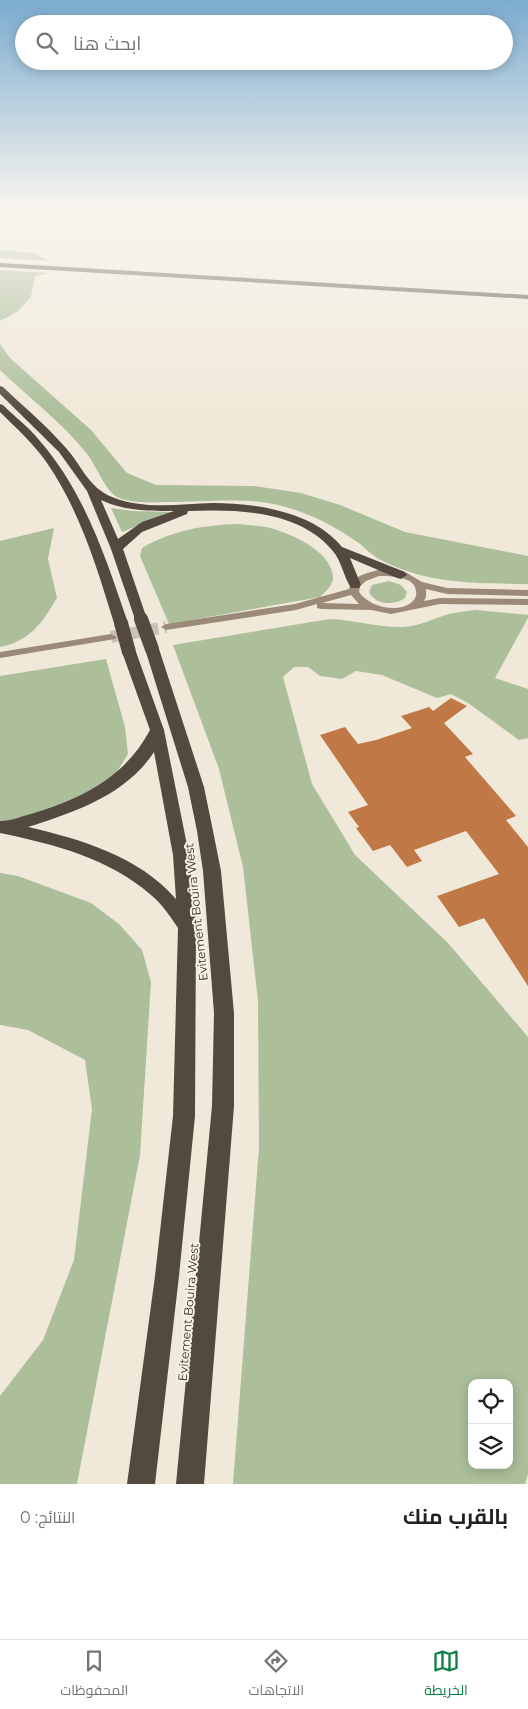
<!DOCTYPE html>
<html lang="ar">
<meta charset="utf-8">
<style>
:root{--surface:#fff;--page:#f6f6f6;--text:#202124;--muted:#757577;--line:#e0e0e0;--accent:#0b8043}
body{margin:0;font-family:Montserrat,Cairo,sans-serif;background:var(--page);color:var(--text);direction:rtl}
.controls{position:absolute;right:15px;bottom:15px;display:grid;overflow:hidden;border-radius:10px;box-shadow:0 2px 12px #0003}
.controls button{width:45px;height:45px;display:grid;place-items:center;padding:0;border:0;border-bottom:1px solid var(--line);background:var(--surface);color:var(--text);font:25px sans-serif}
.list{margin:0;padding:0;list-style:none}
h2{display:flex;justify-content:space-between;align-items:center;height:65px;margin:0;padding:0 20px;font-size:21px}
h2 small{font-size:16px;font-weight:400;color:var(--muted)}
.icon{flex:none;width:28px;height:28px;fill:none;stroke:currentColor;stroke-width:2;stroke-linecap:round;stroke-linejoin:round}
.map{position:relative;flex:none;width:528px;height:1484px;overflow:hidden;direction:ltr}
.search{position:absolute;background:var(--surface);box-shadow:0 2px 12px #0003;left:15px;right:15px;top:15px;height:55px;display:flex;align-items:center;gap:12px;box-sizing:border-box;padding:0 18px;border-radius:28px;color:var(--muted);font-size:19px}
.sheet{height:155px;background:var(--surface)}
nav{display:flex;justify-content:space-around;align-items:center;box-sizing:border-box;height:70px;border-top:1px solid var(--line);background:var(--surface);font-size:14px;color:var(--muted)}
nav a{display:grid;justify-items:center;gap:2px}
nav .on{color:var(--accent)}
.map>svg:first-child{display:block}
.green{fill:#acbe9a;fill-rule:evenodd}
.building{fill:#c07847}
.lines{fill:none;stroke-linecap:round;stroke-linejoin:round}
.secondary-tunnel{stroke:#cac3b5;stroke-width:12;stroke-dasharray:12 6;stroke-linecap:butt}
.secondary{fill:#9b8a78;fill-rule:evenodd}
.highway{fill:#54493e;fill-rule:evenodd}
.highway-bridge{stroke:#54493e;stroke-width:14}
.labels{text-anchor:middle;dominant-baseline:central;stroke-width:4;stroke-linejoin:round;paint-order:stroke}
.street-label{font-size:12px;fill:#342d27;stroke:#f8f2e5}
</style>
<div class="map">
<svg width="528" height="1484" viewBox="0 0 528 1484">
<rect width="100%" height="100%" fill="#f0e9d9"/>
<!-- green -->
<g class="green">
<polygon points="0,250 33,253 49,261 0,258"/>
<polygon points="0,270 49,273 35,276 31,297 17,312 0,321"/>
<path d="M 0,344 L 10,358 L 91,430 L 127,473 L 156,485 L 254,486 L 301,493 L 340,505 L 405,532 L 528,556 L 528,584 C 474,583 427,585 377,558 C 371,554 366,549 360,544 C 335,526 308,512 278,505 C 246,497 203,502 169,502 C 153,502 132,504 117,497 C 105,490 96,465 87,454 C 62,422 29,398 0,370 Z"/>
<polygon points="111,508 133,511 172,512 122,532"/>
<path d="M 239,524 C 248,525 258,526 266,527 C 288,532 334,551 333,579 C 332,586 325,592 320,597 L 169,624 L 140,556 L 142,548 C 173,530 204,525 239,524 Z"/>
<path d="M 54,528 L 48,559 L 57,598 C 42,623 30,641 0,647 L 0,541 Z"/>
<path d="M 389,581 L 401,585 L 407,592 L 405,598 C 394,606 375,605 369,592 L 372,585 Z"/>
<path d="M 476,610 L 528,615 L 528,618 L 495,678 L 528,689 L 528,738 L 519,740 L 468,703 L 451,694 L 437,698 L 382,675 L 356,671 L 342,679 L 320,676 L 308,667 L 294,667 L 283,677 L 312,784 L 355,855 L 448,943 L 528,1037 L 528,1474 L 525,1484 L 233,1484 L 259,1147 L 258,1001 L 243,867 L 219,769 L 173,645 L 330,619 C 355,620 380,628 404,627 C 421,626 434,618 449,614 C 458,612 467,611 476,610 ZM 472,1383 L 509,1383 L 509,1465 L 472,1465 Z"/>
<polygon points="106,659 125,727 128,754 113,778 58,811 0,822 0,676"/>
<polygon points="0,873 18,876 91,903 119,924 142,950 151,982 140,1155 77,1484 0,1484 0,1396 43,1340 74,1260 92,1109 85,1060 28,1030 0,1025"/>
</g>
<!-- building -->
<polygon class="building" points="451,698 467,706 444,723 473,754 465,757 516,816 506,820 528,847 528,986 484,918 459,927 437,896 499,874 466,831 414,850 422,861 407,867 390,845 373,851 356,828 359,827 348,812 368,805 320,735 345,727 358,744 376,740 412,728 401,716 429,707 433,711"/>
<g class="lines">
<!-- secondary-tunnel -->
<polyline class="secondary-tunnel" points="111,637 166,627"/>
<!-- secondary -->
<g class="secondary">
<path d="M 378,570 L 407,573 L 422,582 L 447,588 L 528,590 L 528,596 L 447,594 L 426,589 L 426,597 L 424,601 L 440,598 L 528,599 L 528,605 L 440,604 L 391,614 L 371,610 L 321,609 L 317,608 L 317,604 L 296,610 L 166,630 L 161,627 L 166,624 L 295,604 L 349,589 C 352,576 367,573 378,570 ZM 379,576 C 390,576 415,576 416,591 C 417,596 415,599 412,602 C 398,614 369,607 359,592 L 360,586 L 366,581 ZM 351,595 L 359,604 L 322,603 Z"/>
<polygon points="111,634 117,637 115,639 0,658 0,652"/>
</g>
<!-- highway -->
<g class="highway">
<polygon points="0,263 528,295 528,299 0,267"/>
<path d="M 0,386 L 3,387 C 24,407 47,426 66,448 C 82,466 88,487 112,497 C 143,510 180,504 213,503 C 256,503 314,512 342,547 L 405,572 L 407,575 L 401,579 L 397,578 L 350,558 L 361,585 L 359,588 L 351,588 C 343,576 342,561 332,550 C 299,510 235,509 188,511 L 187,514 L 142,532 L 123,549 L 147,619 L 146,622 L 136,622 L 111,549 L 87,491 L 59,452 L 0,394 ZM 101,500 C 124,511 150,511 174,511 L 142,522 L 118,539 Z"/>
<path d="M 0,404 L 3,405 C 15,417 29,427 39,440 C 85,492 106,559 128,623 L 126,626 L 116,626 L 114,623 C 97,568 80,511 47,463 C 34,444 17,429 0,412 Z"/>
<polygon points="152,645 159,649 204,787 213,831 221,871 234,1013 234,1106 204,1484 176,1484 212,1106 214,1013 203,871 197,831 188,787 145,649"/>
<path d="M 129,648 L 136,652 L 164,730 L 189,855 L 196,926 L 195,1116 L 179,1276 L 155,1484 L 127,1484 L 155,1276 L 173,1116 L 178,928 C 170,916 162,904 151,895 C 109,858 53,844 0,833 L 0,821 C 11,821 23,816 34,813 C 83,798 125,777 150,730 L 122,652 ZM 154,752 L 173,855 L 176,899 C 139,856 80,839 28,827 C 75,812 126,795 154,752 Z"/>
</g>
<!-- highway-bridge -->
<g class="highway-bridge">
<polyline points="141,619 152,649"/>
<polyline points="121,623 129,652"/>
</g>
</g>
<!-- sky -->
<linearGradient id="sky" x2="0" y2="1"><stop stop-color="#7cacd0"/><stop offset="0.5" stop-color="#f8f5ee"/><stop offset="1" stop-color="#f8f5ee" stop-opacity="0"/></linearGradient>
<rect width="528" height="416" fill="url(#sky)"/>
<g class="labels">
<!-- street labels -->
<g class="street-label">
<text transform="translate(196 912) rotate(-96)">Evitement Bouira West</text>
<text transform="translate(188 1312) rotate(-85)">Evitement Bouira West</text>
</g>
</g>
</svg>
<div class="controls">
<button><svg class="icon" aria-label="locate" viewBox="0 0 24 24"><circle cx="12" cy="12" r="6"/><path d="M12 2v4M12 18v4M2 12h4M18 12h4"/></svg></button>
<button><svg class="icon" aria-label="layers" viewBox="0 0 24 24"><path d="M12 4l9 5-9 5-9-5zM3 14l9 5 9-5"/></svg></button>
</div>
<div class="search"><svg class="icon" aria-label="search" viewBox="0 0 24 24"><circle cx="10" cy="10" r="6"/><path d="M15 15l6 6"/></svg>ابحث هنا</div>
</div>
<section class="sheet">
<h2>بالقرب منك<small>النتائج: 0</small></h2>
<ul class="list">
</ul>
</section>
<nav>
<a class="on"><svg class="icon" aria-label="map" viewBox="0 0 24 24"><path d="M3 6l6-2 6 2 6-2v14l-6 2-6-2-6 2zM9 4v14M15 6v14"/></svg>الخريطة</a>
<a><svg class="icon" aria-label="directions" viewBox="0 0 24 24"><path d="M12 3l9 9-9 9-9-9zM9 14v-3h6M13 9l2 2-2 2"/></svg>الاتجاهات</a>
<a><svg class="icon" aria-label="saved" viewBox="0 0 24 24"><path d="M7 4h10v16l-5-4-5 4z"/></svg>المحفوظات</a>
</nav>
